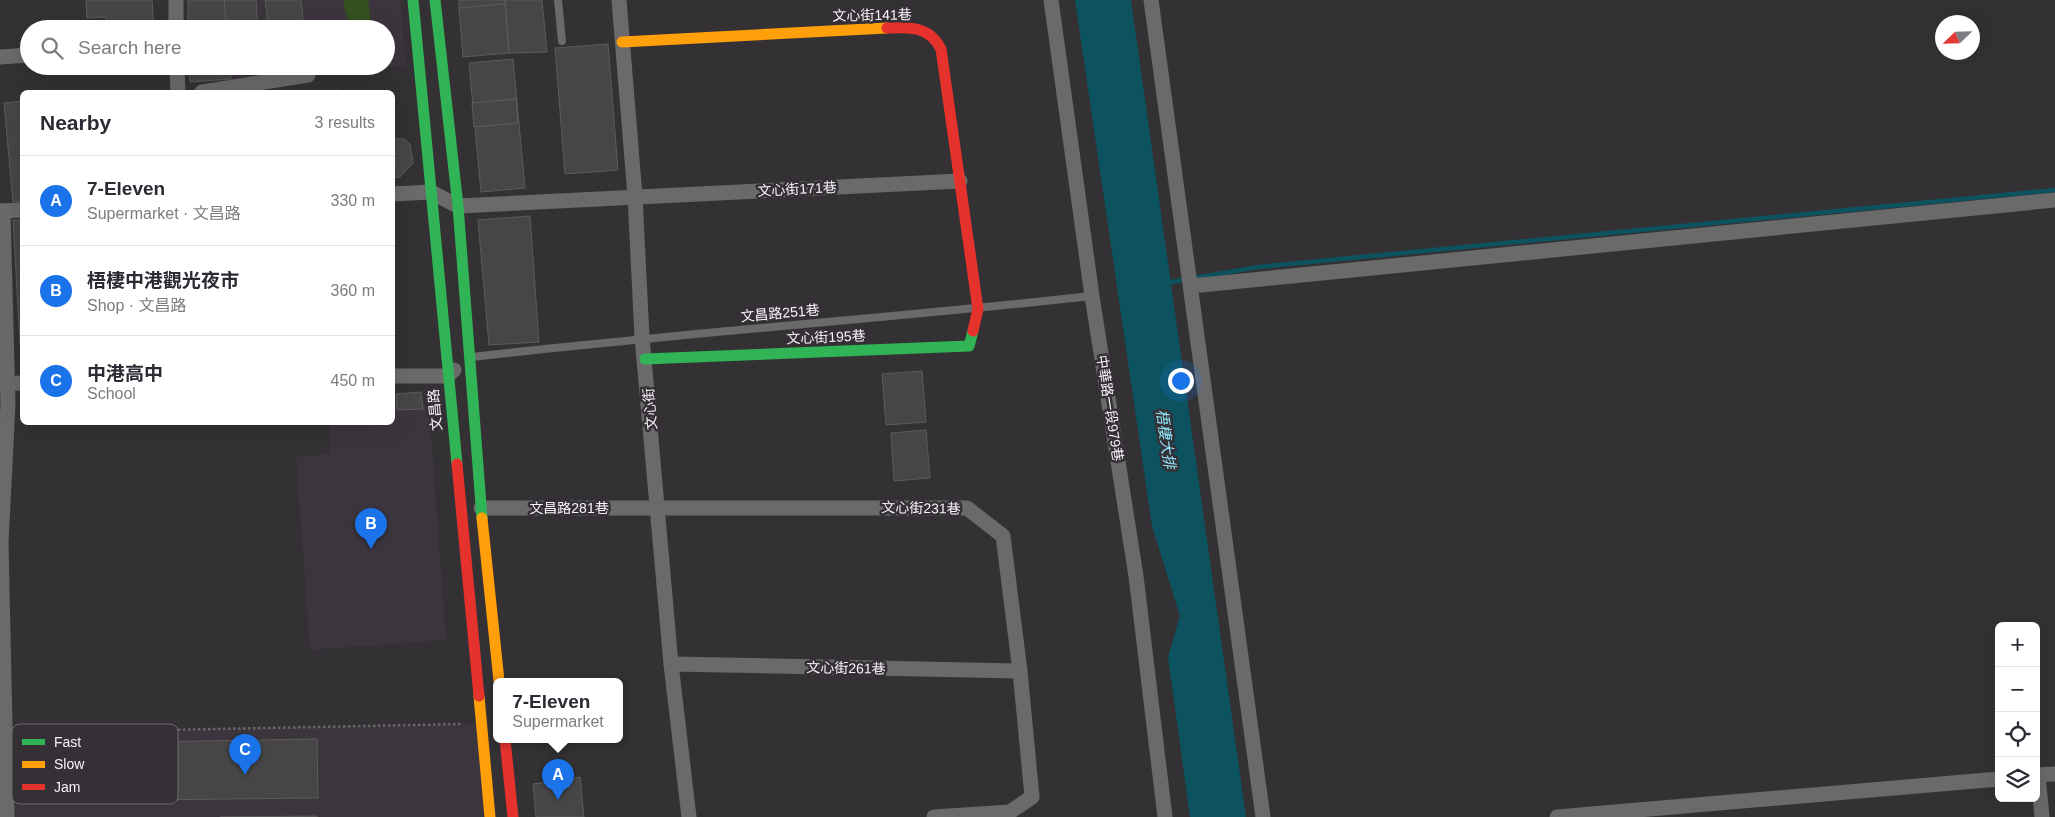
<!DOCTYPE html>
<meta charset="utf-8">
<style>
:root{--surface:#fff;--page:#f2f2f3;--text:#2b2b33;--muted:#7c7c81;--line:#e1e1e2;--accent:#1a73e8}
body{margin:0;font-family:Arial,"Noto Sans TC",sans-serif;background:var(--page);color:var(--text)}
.controls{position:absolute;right:15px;bottom:15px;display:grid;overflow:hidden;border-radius:8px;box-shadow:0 5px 20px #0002}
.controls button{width:45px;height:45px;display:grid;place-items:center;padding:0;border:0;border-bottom:1px solid var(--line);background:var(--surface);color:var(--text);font:25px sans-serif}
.compass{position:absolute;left:1935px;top:15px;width:45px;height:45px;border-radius:50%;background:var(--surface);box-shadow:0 5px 20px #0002;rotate:247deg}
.you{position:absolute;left:1180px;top:380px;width:18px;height:18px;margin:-12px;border:4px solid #fff;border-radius:50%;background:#1a73e8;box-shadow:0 0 0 8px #1a73e833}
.badge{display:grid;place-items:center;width:32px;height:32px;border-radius:50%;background:var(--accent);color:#fff;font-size:16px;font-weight:700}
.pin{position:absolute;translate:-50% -41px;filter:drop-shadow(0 1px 2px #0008)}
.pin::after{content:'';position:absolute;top:26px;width:18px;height:15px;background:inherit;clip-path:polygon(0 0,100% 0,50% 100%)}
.popup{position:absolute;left:493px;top:678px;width:130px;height:65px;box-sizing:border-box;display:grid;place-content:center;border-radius:8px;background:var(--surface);filter:drop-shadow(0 1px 4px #0005);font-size:16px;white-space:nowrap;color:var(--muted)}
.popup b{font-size:19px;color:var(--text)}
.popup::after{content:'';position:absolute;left:50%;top:100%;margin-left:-10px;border:10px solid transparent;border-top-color:var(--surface)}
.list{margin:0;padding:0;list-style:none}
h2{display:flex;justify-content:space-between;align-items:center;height:65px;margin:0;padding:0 20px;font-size:21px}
h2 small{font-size:16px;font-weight:400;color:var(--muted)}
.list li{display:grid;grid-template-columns:32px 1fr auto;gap:15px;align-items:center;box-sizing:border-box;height:90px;padding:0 20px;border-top:1px solid var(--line)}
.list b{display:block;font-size:19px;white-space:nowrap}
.list p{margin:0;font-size:16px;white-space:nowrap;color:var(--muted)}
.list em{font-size:16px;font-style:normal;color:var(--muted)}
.icon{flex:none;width:28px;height:28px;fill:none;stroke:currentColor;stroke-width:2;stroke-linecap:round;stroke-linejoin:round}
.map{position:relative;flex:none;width:2055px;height:817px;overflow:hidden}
.search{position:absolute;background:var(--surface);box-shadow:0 5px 20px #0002;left:20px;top:20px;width:375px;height:55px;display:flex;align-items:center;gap:12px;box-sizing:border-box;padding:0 18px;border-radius:28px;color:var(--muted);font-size:19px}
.panel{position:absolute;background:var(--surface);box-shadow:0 5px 20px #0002;left:20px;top:90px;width:375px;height:335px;border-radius:8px}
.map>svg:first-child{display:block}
.built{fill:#3c353e}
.green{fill:#33521f}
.water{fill:#0d535f}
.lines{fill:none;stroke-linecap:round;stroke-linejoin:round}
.stream{stroke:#0d535f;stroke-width:4.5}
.building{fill:#474646;stroke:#5d5b5b}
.path{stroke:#696869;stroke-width:2.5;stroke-dasharray:2.5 2.5;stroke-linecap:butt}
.lane{stroke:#6b6a6a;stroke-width:8}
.street{stroke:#6b6a6a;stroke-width:15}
.fast{stroke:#30b455;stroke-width:11}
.slow{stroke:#ff9f0a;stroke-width:11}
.jam{stroke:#e5322d;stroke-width:11}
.labels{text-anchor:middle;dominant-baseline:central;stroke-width:5;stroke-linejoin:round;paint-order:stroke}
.street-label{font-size:14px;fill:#f5f3f6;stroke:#343035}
.water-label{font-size:15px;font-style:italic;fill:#90e7fb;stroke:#343035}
.key{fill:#343035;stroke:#6e6a6f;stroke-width:1}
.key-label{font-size:14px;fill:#f5f3f6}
</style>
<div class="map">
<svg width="2055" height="817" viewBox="0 0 2055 817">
<rect width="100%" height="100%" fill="#333134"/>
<!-- built -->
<g class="built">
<polygon points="224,0 400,0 406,66 231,79 230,66 386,66 386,29 227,29"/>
<polygon points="393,394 396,394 397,408 429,405 446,640 310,650 296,457 331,454 329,423 392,422"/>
<polygon points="479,724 485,817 9,817 5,733"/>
</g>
<!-- green -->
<polygon class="green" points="343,0 368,0 372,29 365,29 348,22"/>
<!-- water -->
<polygon class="water" points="1075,0 1131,0 1246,817 1190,817 1168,657 1180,616 1152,526"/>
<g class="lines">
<!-- stream -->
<polyline class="stream" points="1166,283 1258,267 2055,190"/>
</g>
<!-- building -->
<g class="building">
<polygon points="86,0 152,0 154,29 106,29 106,17 87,18"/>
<polygon points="188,0 224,0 227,29 188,29"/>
<polygon points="224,0 256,0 258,29 227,29"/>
<polygon points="265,0 301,0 304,29 269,29"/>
<polygon points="459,0 505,0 505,4 459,8"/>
<polygon points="505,0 542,0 547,52 509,53"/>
<polygon points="505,4 509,53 463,57 459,8"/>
<polygon points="608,44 618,170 565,174 555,48"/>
<polygon points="513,59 525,188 481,192 469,63"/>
<polygon points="189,66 230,66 231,79 190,82"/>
<polygon points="339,90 339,92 302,92"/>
<polygon points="516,99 518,123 474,127 472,103"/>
<polygon points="22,101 22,201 13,202 4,103"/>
<polygon points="393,139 404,139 410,144 413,163 400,177 392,178 392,164 395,164"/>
<polygon points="530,216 539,342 489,345 478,220"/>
<polygon points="13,220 22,220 22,343 20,344"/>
<polygon points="922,371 926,422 886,425 882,374"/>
<polygon points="421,392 423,409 397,410 396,394"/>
<polygon points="926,430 930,478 894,481 891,433"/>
<polygon points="317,739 318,798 144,800 143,742"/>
<polygon points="580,777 584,817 536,817 533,784"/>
<polygon points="317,816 317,817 220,817"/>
</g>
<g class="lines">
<!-- path -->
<polyline class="path" points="18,733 463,724"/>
<!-- lane -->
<g class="lane">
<polyline points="558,0 562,41"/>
<path d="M 472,357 C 678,333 885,319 1092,296"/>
</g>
<!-- street -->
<g class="street">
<polyline points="176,0 176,29"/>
<polyline points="619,0 635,196 642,337 671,664 689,817"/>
<polyline points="1051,0 1092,296 1136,576 1165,817"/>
<polyline points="1151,0 1263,817"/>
<polyline points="0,57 29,55"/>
<polyline points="177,66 178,92"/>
<polyline points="202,92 308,75"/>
<polyline points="392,194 431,192 458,206 960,181"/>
<polyline points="0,211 22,210"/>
<polyline points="3,211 8,404 1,543 7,817"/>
<polyline points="1191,286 2055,200"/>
<polyline points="392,376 447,376 454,370"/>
<polyline points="0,384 22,383"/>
<polyline points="481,508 967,508 1003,536 1020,671 1032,797 1010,812 934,817"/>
<polyline points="671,664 1020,671"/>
<polyline points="2036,775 2055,774"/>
<polyline points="2038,775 2042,817"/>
<polyline points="1557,817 1999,779"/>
</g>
<!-- fast -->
<g class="fast">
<polyline points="413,0 457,464"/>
<polyline points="435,0 458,206 482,518"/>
<polyline points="645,359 969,346 973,331"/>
</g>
<!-- slow -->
<g class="slow">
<polyline points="622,42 887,28"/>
<polyline points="482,518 499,681"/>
<polyline points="479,696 490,817"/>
</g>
<!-- jam -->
<g class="jam">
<path d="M 887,28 C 910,27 929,26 941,49 L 978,309 L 973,331"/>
<polyline points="457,464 479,696"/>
<polyline points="505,739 513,817"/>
</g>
</g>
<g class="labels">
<!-- street labels -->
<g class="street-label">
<text transform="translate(872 15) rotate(-1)">文心街141巷</text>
<text transform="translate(797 189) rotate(-3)">文心街171巷</text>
<text transform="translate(780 313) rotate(-5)">文昌路251巷</text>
<text transform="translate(826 337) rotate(-2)">文心街195巷</text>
<text transform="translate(1110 408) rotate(81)">中華路一段979巷</text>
<text transform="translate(650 409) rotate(-95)">文心街</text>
<text transform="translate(435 410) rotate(-95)">文昌路</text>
<text x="569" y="508">文昌路281巷</text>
<text transform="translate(921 508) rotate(1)">文心街231巷</text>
<text transform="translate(846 668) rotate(1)">文心街261巷</text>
</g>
<!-- water labels -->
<g class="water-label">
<text transform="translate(1166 439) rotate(82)">梧棲大排</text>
</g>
</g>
<!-- legend -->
<rect x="12" y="724" width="166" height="80" rx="8" class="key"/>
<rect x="22" y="739" width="23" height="6" fill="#30b455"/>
<rect x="22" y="761" width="23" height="7" fill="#ff9f0a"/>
<rect x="22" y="784" width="23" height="6" fill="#e5322d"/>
<g class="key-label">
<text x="54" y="747">Fast</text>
<text x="54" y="769">Slow</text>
<text x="54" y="792">Jam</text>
</g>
</svg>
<div class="controls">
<button>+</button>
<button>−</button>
<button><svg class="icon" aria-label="locate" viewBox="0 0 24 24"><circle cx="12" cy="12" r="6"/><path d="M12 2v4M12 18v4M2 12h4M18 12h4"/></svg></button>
<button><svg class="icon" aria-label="layers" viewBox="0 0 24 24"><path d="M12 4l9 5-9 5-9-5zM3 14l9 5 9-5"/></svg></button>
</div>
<svg class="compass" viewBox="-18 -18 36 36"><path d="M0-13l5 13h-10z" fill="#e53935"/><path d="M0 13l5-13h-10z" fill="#7c7c81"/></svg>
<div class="you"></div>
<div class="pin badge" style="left:558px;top:800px">A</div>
<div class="popup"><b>7-Eleven</b>Supermarket</div>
<div class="pin badge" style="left:371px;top:549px">B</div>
<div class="pin badge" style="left:245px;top:775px">C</div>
<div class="search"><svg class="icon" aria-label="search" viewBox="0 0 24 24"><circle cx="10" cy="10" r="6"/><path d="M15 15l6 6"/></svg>Search here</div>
<section class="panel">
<h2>Nearby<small>3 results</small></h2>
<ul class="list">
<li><span class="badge">A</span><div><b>7-Eleven</b><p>Supermarket · 文昌路</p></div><em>330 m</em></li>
<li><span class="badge">B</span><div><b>梧棲中港觀光夜市</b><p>Shop · 文昌路</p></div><em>360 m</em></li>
<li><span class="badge">C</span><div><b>中港高中</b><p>School</p></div><em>450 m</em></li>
</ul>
</section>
</div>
